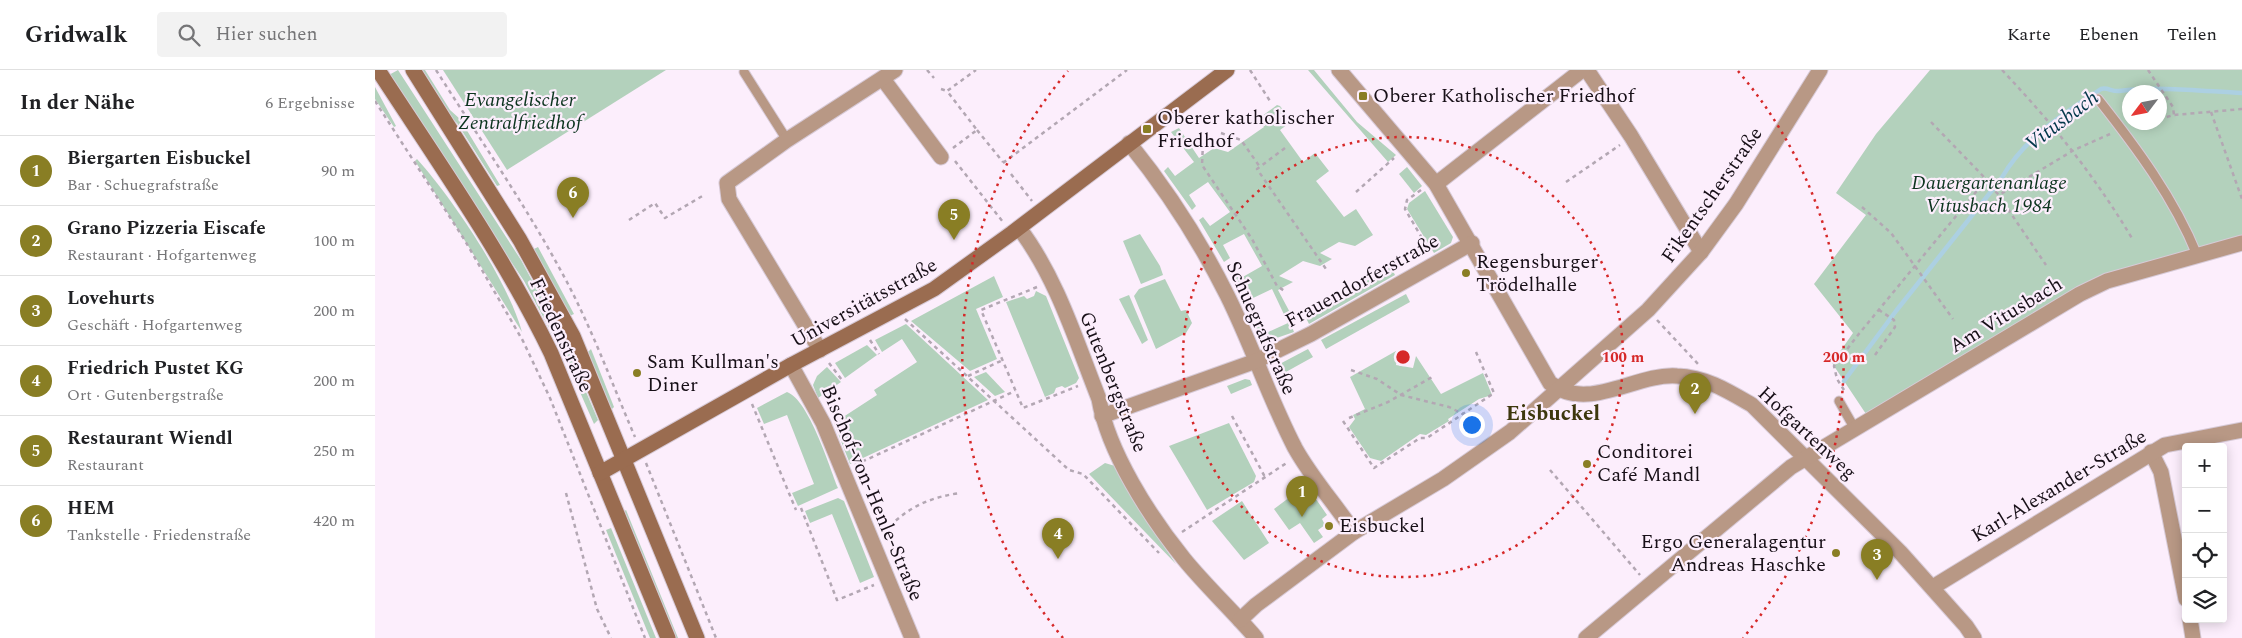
<!DOCTYPE html>
<html lang="de">
<meta charset="utf-8">
<style>
:root{--surface:#fff;--page:#f2f2f2;--text:#202124;--muted:#757577;--line:#e0e0e0;--accent:#897e24}
body{margin:0;font-family:Spectral,serif;background:var(--page);color:var(--text)}
.controls{position:absolute;right:15px;bottom:15px;display:grid;overflow:hidden;border-radius:5px;box-shadow:0 2px 12px #0003}
.controls button{width:45px;height:45px;display:grid;place-items:center;padding:0;border:0;border-bottom:1px solid var(--line);background:var(--surface);color:var(--text);font:25px sans-serif}
.compass{position:absolute;left:1747px;top:15px;width:45px;height:45px;border-radius:50%;background:var(--surface);box-shadow:0 2px 12px #0003;rotate:238deg}
.you{position:absolute;left:1096px;top:354px;width:18px;height:18px;margin:-12px;border:4px solid #fff;border-radius:50%;background:#1a73e8;box-shadow:0 0 0 8px #1a73e833}
.badge{display:grid;place-items:center;width:32px;height:32px;border-radius:50%;background:var(--accent);color:#fff;font-size:16px;font-weight:700}
.pin{position:absolute;translate:-50% -41px;filter:drop-shadow(0 1px 2px #0008)}
.pin::after{content:'';position:absolute;top:26px;width:18px;height:15px;background:inherit;clip-path:polygon(0 0,100% 0,50% 100%)}
.list{margin:0;padding:0;list-style:none}
h2{display:flex;justify-content:space-between;align-items:center;height:65px;margin:0;padding:0 20px;font-size:21px}
h2 small{font-size:16px;font-weight:400;color:var(--muted)}
.list li{display:grid;grid-template-columns:32px 1fr auto;gap:15px;align-items:center;box-sizing:border-box;height:70px;padding:0 20px;border-top:1px solid var(--line)}
.list b{display:block;font-size:19px;white-space:nowrap}
.list p{margin:0;font-size:16px;white-space:nowrap;color:var(--muted)}
.list em{font-size:16px;font-style:normal;color:var(--muted)}
.icon{flex:none;width:28px;height:28px;fill:none;stroke:currentColor;stroke-width:2;stroke-linecap:round;stroke-linejoin:round}
.map{position:relative;flex:none;width:1867px;height:568px;overflow:hidden}
header{display:flex;align-items:center;gap:30px;box-sizing:border-box;height:70px;padding:0 25px;background:var(--surface);border-bottom:1px solid var(--line)}
header strong{font-size:24px}
nav{display:flex;gap:28px;margin-inline-start:auto;font-size:18px}
.search{width:350px;height:45px;background:var(--page);display:flex;align-items:center;gap:12px;box-sizing:border-box;padding:0 18px;border-radius:5px;color:var(--muted);font-size:19px}
main{display:flex}
aside{flex:1;background:var(--surface)}
.map>svg:first-child{display:block}
.green{fill:#b3d1bc;fill-rule:evenodd}
.lines{fill:none;stroke-linecap:round;stroke-linejoin:round}
.stream{stroke:#acd0e2;stroke-width:4.5}
.lane-casing{stroke:#d7cad7;stroke-width:11}
.street-casing{stroke:#d7cad7;stroke-width:17}
.secondary-casing{stroke:#d7cad7;stroke-width:17}
.path{stroke:#b3a7b3;stroke-width:2.5;stroke-dasharray:4 4;stroke-linecap:butt}
.lane{stroke:#b89885;stroke-width:9}
.street{stroke:#b89885;stroke-width:15}
.secondary{stroke:#9a6c50;stroke-width:15}
.ring{fill:none;stroke:#d62828;stroke-width:2.5;stroke-dasharray:2.5 5}
.poi-dot{fill:#897e24;stroke:#fceefc;stroke-width:2}
.labels{text-anchor:middle;dominant-baseline:central;stroke-width:4.5;stroke-linejoin:round;paint-order:stroke}
.poi-label{font-size:20px;fill:#170f17;stroke:#fceefc;text-anchor:start}
.park-label{font-size:20px;font-style:italic;fill:#0c341e;stroke:#fceefc}
.street-label{font-size:20px;fill:#170f17;stroke:#fceefc}
.water-label{font-size:21px;font-style:italic;fill:#03374a;stroke:#fceefc}
.neighbourhood-label{font-size:21px;font-weight:bold;fill:#3d370d;stroke:#fceefc}
.centre{fill:#d62828;stroke:#fceefc;stroke-width:2.5}
.ring-label{font-size:15px;text-anchor:middle;font-weight:bold;fill:#d62828;stroke:#fceefc;stroke-width:4.5;stroke-linejoin:round;paint-order:stroke}
</style>
<header>
<strong>Gridwalk</strong>
<div class="search"><svg class="icon" aria-label="search" viewBox="0 0 24 24"><circle cx="10" cy="10" r="6"/><path d="M15 15l6 6"/></svg>Hier suchen</div>
<nav><a>Karte</a><a>Ebenen</a><a>Teilen</a></nav>
</header>
<main>
<aside>
<h2>In der Nähe<small>6 Ergebnisse</small></h2>
<ul class="list">
<li><span class="badge">1</span><div><b>Biergarten Eisbuckel</b><p>Bar · Schuegrafstraße</p></div><em>90 m</em></li>
<li><span class="badge">2</span><div><b>Grano Pizzeria Eiscafe</b><p>Restaurant · Hofgartenweg</p></div><em>100 m</em></li>
<li><span class="badge">3</span><div><b>Lovehurts</b><p>Geschäft · Hofgartenweg</p></div><em>200 m</em></li>
<li><span class="badge">4</span><div><b>Friedrich Pustet KG</b><p>Ort · Gutenbergstraße</p></div><em>200 m</em></li>
<li><span class="badge">5</span><div><b>Restaurant Wiendl</b><p>Restaurant</p></div><em>250 m</em></li>
<li><span class="badge">6</span><div><b>HEM</b><p>Tankstelle · Friedenstraße</p></div><em>420 m</em></li>
</ul>
</aside>
<div class="map">
<svg width="1867" height="568" viewBox="0 0 1867 568">
<rect width="100%" height="100%" fill="#fceefc"/>
<!-- green -->
<g class="green">
<polygon points="23,0 146,190 188,268 223,350 219,354 190,288 149,211 12,6"/>
<polygon points="42,0 50,0 75,40 85,49 125,115 122,116 82,53 71,44"/>
<polygon points="68,0 291,0 132,100"/>
<polygon points="933,0 939,0 982,52 1021,85 1013,92"/>
<path d="M 1555,0 L 1867,0 L 1867,167 L 1732,203 L 1714,211 L 1491,344 L 1457,293 L 1478,263 L 1439,214 L 1491,145 L 1461,123 L 1501,64 ZM 1754,22 L 1784,22 L 1784,52 L 1754,52 Z"/>
<polygon points="0,17 21,56 19,57 0,29"/>
<polygon points="902,35 905,36 917,51 905,60 928,92 940,83 954,101 941,111 969,147 981,139 998,165 980,176 964,172 945,183 957,189 945,196 928,191 904,206 918,212 903,220 919,250 915,252 919,262 887,273 879,255 886,252 891,263 913,253 897,219 876,229 882,243 875,246 854,201 860,197 866,208 887,196 869,164 848,175 855,188 849,192 824,150 828,147 835,156 855,142 833,112 814,125 821,136 817,140 789,101 793,97 800,106 819,92 796,62 804,58 824,88 839,78 853,82 889,57 883,49"/>
<path d="M 42,89 C 78,129 133,211 147,262 L 40,91 Z"/>
<polygon points="1032,97 1047,116 1039,123 1024,104"/>
<polygon points="1050,121 1078,167 1076,173 1059,183 1032,139 1034,133"/>
<polygon points="765,164 785,196 788,205 766,214 748,171"/>
<polygon points="163,177 199,244 192,247 157,180"/>
<polygon points="1016,197 1020,205 934,254 930,246"/>
<polygon points="619,206 628,227 601,239 622,289 595,301 536,251"/>
<polygon points="790,209 806,241 811,240 817,253 811,263 781,279 759,226 764,219"/>
<polygon points="661,221 671,226 704,308 701,313 690,318 687,316 681,318 679,323 670,327 631,232 649,226 652,229 659,226"/>
<polygon points="1031,224 1035,232 951,279 946,270"/>
<polygon points="754,225 773,270 767,274 744,229"/>
<polygon points="531,254 613,330 475,394 459,353 502,325 499,320 542,292 527,269 507,282 500,270"/>
<polygon points="492,275 502,285 470,308 460,293"/>
<polygon points="216,279 239,337 235,341 211,284"/>
<polygon points="933,279 938,287 900,308 897,298"/>
<polygon points="1021,281 1024,282 1021,295 1038,298 1041,286 1066,324 1108,303 1117,325 1104,329 1073,349 1074,351 1051,365 1045,364 1006,391 995,388 974,357 980,349 978,345 990,339 975,307"/>
<polygon points="452,297 466,312 443,328 438,315 442,306"/>
<polygon points="611,302 630,322 620,326 599,307"/>
<polygon points="870,309 875,310 877,315 856,324 852,316"/>
<path d="M 412,322 C 434,330 454,396 463,418 L 423,436 L 417,423 L 439,414 L 412,345 L 389,354 L 382,338 Z"/>
<polygon points="854,353 881,406 879,412 832,440 794,376"/>
<polygon points="730,393 740,396 771,450 801,494 714,404"/>
<polygon points="934,419 952,445 947,449 950,455 943,460 948,467 939,473 925,453 914,460 899,439 919,424 922,428"/>
<polygon points="463,428 469,431 499,507 485,513 457,444 435,453 430,441"/>
<polygon points="867,431 894,473 869,490 837,451"/>
<polygon points="251,440 303,568 298,568 246,444"/>
<polygon points="236,458 281,568 275,568 231,460"/>
</g>
<g class="lines">
<!-- stream -->
<path class="stream" d="M 1469,311 L 1521,241 L 1626,109 C 1650,67 1687,45 1726,19 C 1733,17 1737,22 1744,21 C 1784,16 1826,21 1867,23"/>
<!-- lane casing -->
<g class="lane-casing">
<g id="lane">
<polyline points="369,2 412,70"/>
<path d="M 1723,29 C 1761,77 1799,128 1822,185"/>
<polyline points="1464,331 1480,359"/>
</g>
</g>
<!-- street casing -->
<g class="street-casing">
<g id="street">
<path d="M 964,0 L 1061,114 L 1175,313 C 1213,343 1260,303 1302,306 C 1331,307 1353,321 1377,335 L 1525,482 L 1591,556 L 1599,568"/>
<polyline points="1212,0 1256,66 1326,182"/>
<polyline points="508,9 566,87"/>
<path d="M 754,73 C 792,120 825,171 852,225 C 877,275 894,328 920,378 C 936,407 960,434 979,462"/>
<polyline points="1061,114 1207,0"/>
<path d="M 644,158 C 682,208 701,271 724,329 C 733,382 775,447 809,489 C 831,516 858,541 881,568"/>
<polyline points="445,280 354,129 352,113 412,70 520,0"/>
<polyline points="416,295 448,353 537,568"/>
<polyline points="727,346 881,291 936,264 1097,173"/>
<polyline points="1776,382 1786,402 1811,529"/>
<polyline points="1558,517 1790,375 1867,360"/>
<polyline points="1815,549 1818,568"/>
<polyline points="865,550 881,535 979,462 1068,409 1135,362 1273,240 1326,182 1361,134 1445,0"/>
<polyline points="1211,568 1416,397 1431,388 1705,224 1732,211 1867,173"/>
</g>
</g>
<!-- secondary casing -->
<g class="secondary-casing">
<g id="secondary">
<path d="M 3,0 C 63,92 128,184 176,283 L 293,568"/>
<polyline points="38,0 145,170 198,266 322,568"/>
<polyline points="225,403 416,295 559,219 637,163 852,0"/>
</g>
</g>
<!-- path -->
<g class="path">
<path d="M 61,0 C 106,71 154,140 193,214 C 219,264 238,316 260,367"/>
<polyline points="552,0 559,8"/>
<polyline points="875,0 895,31"/>
<path d="M 1627,0 C 1678,54 1720,106 1758,170"/>
<polyline points="1773,0 1798,37 1799,45"/>
<polyline points="566,19 572,21"/>
<polyline points="0,31 89,169 148,271 175,328 270,568"/>
<polyline points="1836,42 1867,129"/>
<polyline points="1784,49 1799,45 1867,39"/>
<polyline points="1556,52 1608,106 1610,111"/>
<polyline points="1759,56 1772,52"/>
<polyline points="602,60 628,92"/>
<polyline points="846,63 866,70 885,97"/>
<polyline points="828,73 827,95 877,169 902,216 911,222"/>
<polyline points="578,78 602,60 572,21 601,0"/>
<polyline points="910,78 882,99 951,199"/>
<polyline points="580,91 628,152"/>
<polyline points="628,93 752,0"/>
<polyline points="636,104 657,131"/>
<polyline points="1191,112 1245,75"/>
<polyline points="1046,120 1032,130 1030,139 1054,180"/>
<polyline points="981,122 1019,88"/>
<polyline points="1624,126 1671,195"/>
<polyline points="1487,137 1516,163 1578,249"/>
<polyline points="254,150 280,133 290,148 329,125"/>
<polyline points="662,217 606,240 648,338 703,316"/>
<polyline points="530,249 694,400 708,404 784,483"/>
<polyline points="1282,250 1323,294"/>
<polyline points="495,270 504,284"/>
<polyline points="1500,285 1520,257 1519,250 1504,240"/>
<polyline points="454,293 467,310"/>
<polyline points="976,300 1002,309 1026,325 1074,337 1088,344"/>
<polyline points="593,306 628,290"/>
<polyline points="1469,320 1462,309 1459,296 1483,265 1610,111 1624,125 1699,80 1735,64"/>
<polyline points="377,334 421,440"/>
<polyline points="857,346 890,407"/>
<polyline points="974,348 1013,332 1059,306"/>
<polyline points="968,351 999,398 1045,368 1052,368 1119,323 1101,282"/>
<polyline points="271,393 341,568"/>
<polyline points="480,395 640,321"/>
<polyline points="1175,400 1265,505"/>
<polyline points="191,423 222,539 236,568"/>
<polyline points="426,438 462,530 499,515"/>
<path d="M 515,456 C 535,436 557,427 585,423"/>
<polyline points="807,462 913,392"/>
</g>
<!-- lane -->
<use href="#lane" class="lane"/>
<!-- street -->
<use href="#street" class="street"/>
<!-- secondary -->
<use href="#secondary" class="secondary"/>
</g>
<!-- distance rings -->
<g class="ring">
<circle cx="1028" cy="287" r="220"/>
<path d="M688 568A441 441 0 0 1 693 1M1363 1A441 441 0 0 1 1368 568"/>
</g>
<!-- markers -->
<g class="poi-dot">
<rect x="983" y="21" width="10" height="10" rx="2.5"/>
<rect x="767" y="54" width="10" height="10" rx="2.5"/>
<circle cx="1091" cy="203" r="5"/>
<circle cx="262" cy="303" r="5"/>
<circle cx="1212" cy="394" r="5"/>
<circle cx="954" cy="456" r="5"/>
<circle cx="1461" cy="483" r="5"/>
</g>
<g class="labels">
<!-- poi labels -->
<g class="poi-label">
<text x="998" y="26">Oberer Katholischer Friedhof</text>
<text x="782" y="48">Oberer katholischer<tspan x="782" dy="23">Friedhof</tspan></text>
<text x="1101" y="192">Regensburger<tspan x="1101" dy="23">Trödelhalle</tspan></text>
<text x="272" y="292">Sam Kullman's<tspan x="272" dy="23">Diner</tspan></text>
<text x="1222" y="382">Conditorei<tspan x="1222" dy="23">Café Mandl</tspan></text>
<text x="964" y="456">Eisbuckel</text>
<text x="1451" y="472" text-anchor="end">Ergo Generalagentur<tspan x="1451" dy="23">Andreas Haschke</tspan></text>
</g>
<!-- park labels -->
<g class="park-label">
<text x="145" y="30">Evangelischer<tspan x="145" dy="23">Zentralfriedhof</tspan></text>
<text x="1614" y="113">Dauergartenanlage<tspan x="1614" dy="23">Vitusbach 1984</tspan></text>
</g>
<!-- street labels -->
<g class="street-label">
<text transform="translate(1337 125) rotate(-55)">Fikentscherstraße</text>
<text transform="translate(987 211) rotate(-29)">Frauendorferstraße</text>
<text transform="translate(489 233) rotate(-29)">Universitätsstraße</text>
<text transform="translate(1631 245) rotate(-31)">Am Vitusbach</text>
<text transform="translate(886 258) rotate(66)">Schuegrafstraße</text>
<text transform="translate(186 265) rotate(65)">Friedenstraße</text>
<text transform="translate(738 312) rotate(68)">Gutenbergstraße</text>
<text transform="translate(1432 363) rotate(43)">Hofgartenweg</text>
<text transform="translate(1684 416) rotate(-31)">Karl-Alexander-Straße</text>
<text transform="translate(497 423) rotate(67)">Bischof-von-Henle-Straße</text>
</g>
<!-- water labels -->
<g class="water-label">
<text transform="translate(1687 51) rotate(-37)">Vitusbach</text>
</g>
<!-- neighbourhood labels -->
<g class="neighbourhood-label">
<text x="1178" y="344">Eisbuckel</text>
</g>
</g>
<circle cx="1028" cy="287" r="8" class="centre"/>
<g class="ring-label">
<text x="1248" y="292">100 m</text>
<text x="1469" y="292">200 m</text>
</g>
</svg>
<div class="controls">
<button>+</button>
<button>−</button>
<button><svg class="icon" aria-label="locate" viewBox="0 0 24 24"><circle cx="12" cy="12" r="6"/><path d="M12 2v4M12 18v4M2 12h4M18 12h4"/></svg></button>
<button><svg class="icon" aria-label="layers" viewBox="0 0 24 24"><path d="M12 4l9 5-9 5-9-5zM3 14l9 5 9-5"/></svg></button>
</div>
<svg class="compass" viewBox="-18 -18 36 36"><path d="M0-13l5 13h-10z" fill="#e53935"/><path d="M0 13l5-13h-10z" fill="#757577"/></svg>
<div class="you"></div>
<div class="pin badge" style="left:927px;top:447px">1</div>
<div class="pin badge" style="left:1320px;top:344px">2</div>
<div class="pin badge" style="left:1502px;top:510px">3</div>
<div class="pin badge" style="left:683px;top:489px">4</div>
<div class="pin badge" style="left:579px;top:170px">5</div>
<div class="pin badge" style="left:198px;top:148px">6</div>
</div>
</main>
